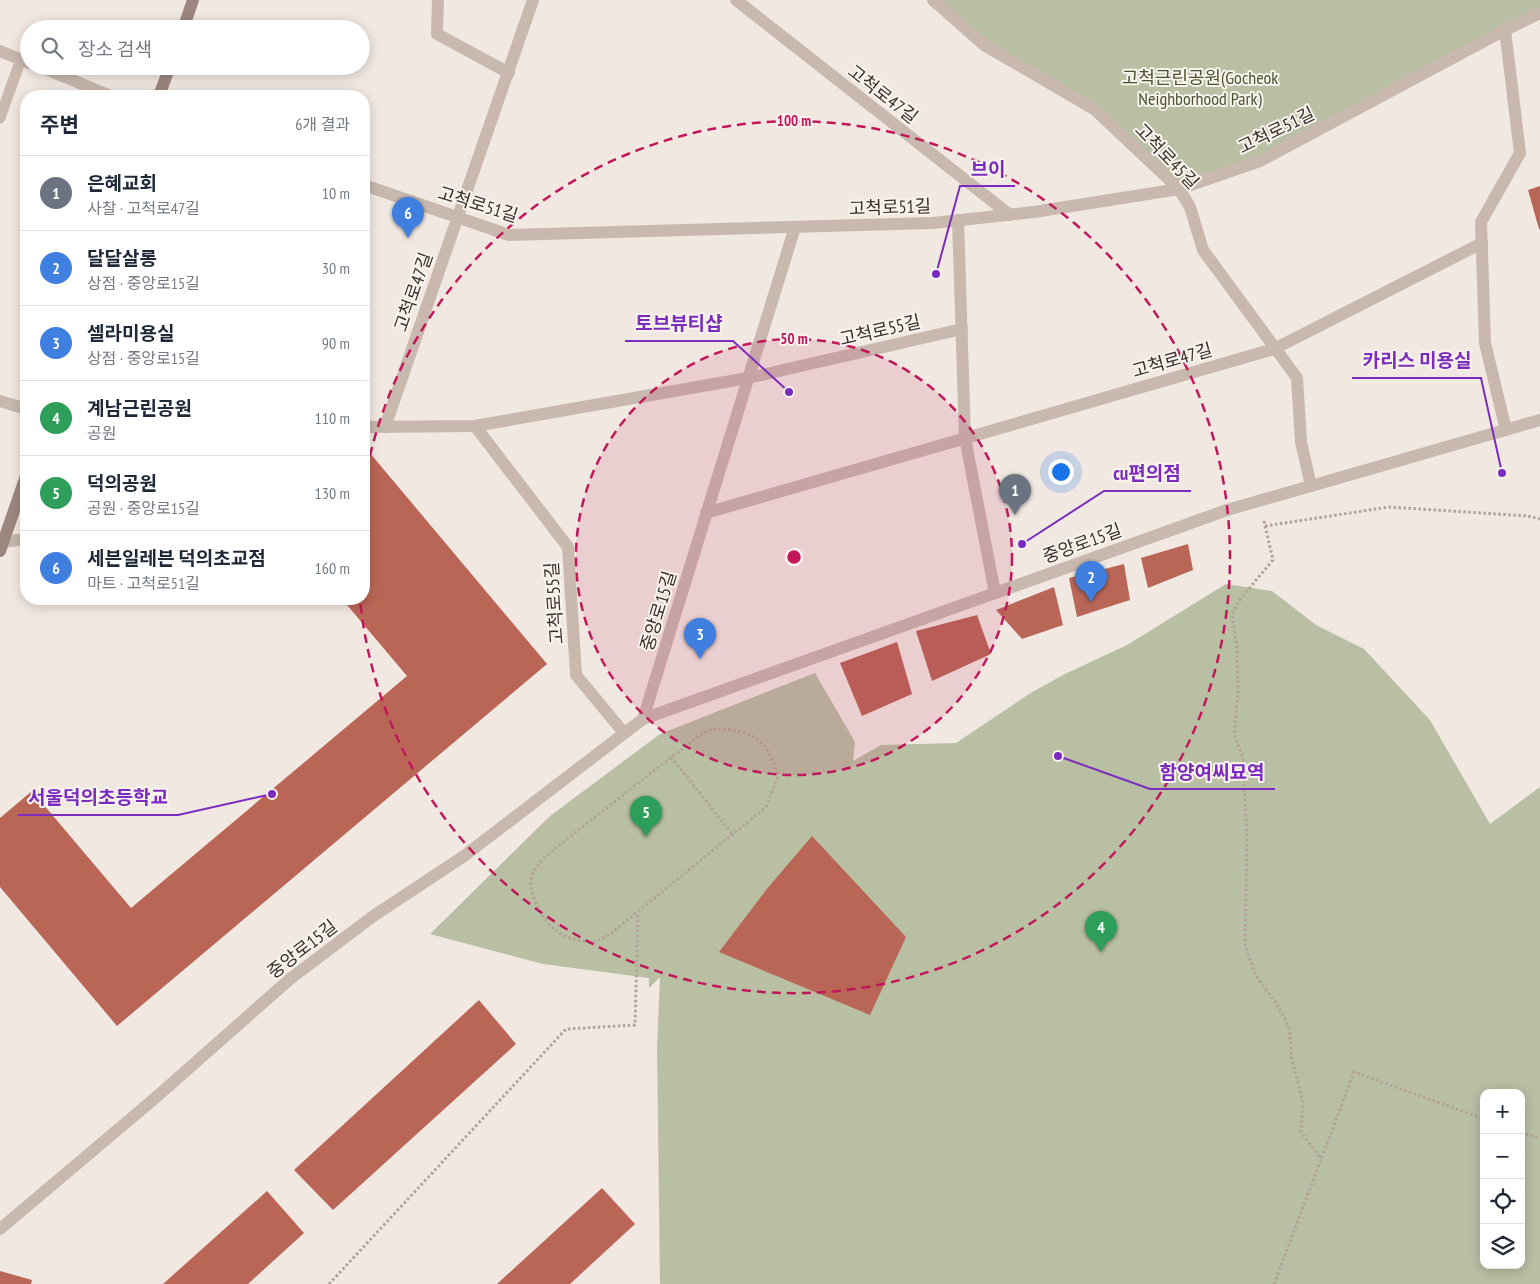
<!DOCTYPE html>
<html lang="ko">
<meta charset="utf-8">
<style>
:root{--surface:#fff;--page:#f2f2f3;--text:#1f2937;--muted:#747a83;--line:#e0e1e3;--accent:#7c3aed}
body{margin:0;font-family:"PT Sans Narrow","Noto Sans KR",sans-serif;background:var(--page);color:var(--text)}
.controls{position:absolute;right:15px;bottom:15px;display:grid;overflow:hidden;border-radius:10px;box-shadow:0 2px 12px #0003}
.controls button{width:45px;height:45px;display:grid;place-items:center;padding:0;border:0;border-bottom:1px solid var(--line);background:var(--surface);color:var(--text);font:25px sans-serif}
.you{position:absolute;left:1060px;top:471px;width:18px;height:18px;margin:-12px;border:4px solid #fff;border-radius:50%;background:#1a73e8;box-shadow:0 0 0 8px #1a73e833}
.badge{display:grid;place-items:center;width:32px;height:32px;border-radius:50%;background:var(--accent);color:#fff;font-size:16px;font-weight:700}
.pin{position:absolute;translate:-50% -41px;filter:drop-shadow(0 1px 2px #0008)}
.pin::after{content:'';position:absolute;top:26px;width:18px;height:15px;background:inherit;clip-path:polygon(0 0,100% 0,50% 100%)}
.list{margin:0;padding:0;list-style:none}
h2{display:flex;justify-content:space-between;align-items:center;height:65px;margin:0;padding:0 20px;font-size:21px}
h2 small{font-size:16px;font-weight:400;color:var(--muted)}
.list li{display:grid;grid-template-columns:32px 1fr auto;gap:15px;align-items:center;box-sizing:border-box;height:75px;padding:0 20px;border-top:1px solid var(--line)}
.list b{display:block;font-size:19px;white-space:nowrap}
.list p{margin:0;font-size:16px;white-space:nowrap;color:var(--muted)}
.list em{font-size:16px;font-style:normal;color:var(--muted)}
.icon{flex:none;width:28px;height:28px;fill:none;stroke:currentColor;stroke-width:2;stroke-linecap:round;stroke-linejoin:round}
.map{position:relative;flex:none;width:1540px;height:1284px;overflow:hidden}
.search{position:absolute;background:var(--surface);box-shadow:0 2px 12px #0003;left:20px;top:20px;width:350px;height:55px;display:flex;align-items:center;gap:12px;box-sizing:border-box;padding:0 18px;border-radius:28px;color:var(--muted);font-size:19px}
.panel{position:absolute;background:var(--surface);box-shadow:0 2px 12px #0003;left:20px;top:90px;width:350px;height:515px;border-radius:20px}
.map>svg:first-child{display:block}
.green{fill:#b8bfa3;fill-rule:evenodd}
.building{fill:#b96657}
.lines{fill:none;stroke-linecap:round;stroke-linejoin:round}
.path{stroke:#b4a298;stroke-width:3;stroke-dasharray:2.5 2.5;stroke-linecap:butt}
.lane{stroke:#c8b8ae;stroke-width:11}
.street{stroke:#c8b8ae;stroke-width:12}
.secondary{stroke:#9c8780;stroke-width:12}
.ring{fill:none;stroke:#c2185b;stroke-width:2.5;stroke-dasharray:9 6}
.labels{text-anchor:middle;dominant-baseline:central;stroke-width:4;stroke-linejoin:round;paint-order:stroke}
.park-label{font-size:18px;fill:#4a5332;stroke:#f9f3ed}
.street-label{font-size:18px;fill:#382e2c;stroke:#f9f3ed}
.centre{fill:#c2185b;stroke:#f9f3ed;stroke-width:2.5}
.ring-label{font-size:15px;text-anchor:middle;font-weight:bold;fill:#c2185b;stroke:#f9f3ed;stroke-width:4;stroke-linejoin:round;paint-order:stroke}
.leader{fill:none;stroke:#7b2cbf;stroke-width:2}
.callout-dot{fill:#7b2cbf;stroke:#f9f3ed;stroke-width:2}
.callout-label{font-size:19px;text-anchor:middle;font-weight:bold;fill:#7b2cbf;stroke:#f9f3ed;stroke-width:4;stroke-linejoin:round;paint-order:stroke}
</style>
<div class="map">
<svg width="1540" height="1284" viewBox="0 0 1540 1284">
<rect width="100%" height="100%" fill="#f1e8e1"/>
<!-- green -->
<g class="green">
<polygon points="933,0 1540,0 1540,13 1260,161 1179,189 1094,109 984,45"/>
<path d="M 1226,584 L 1272,591 L 1316,625 L 1364,649 L 1430,720 L 1490,824 L 1540,787 L 1540,1284 L 660,1284 L 657,1047 L 660,977 L 649,988 L 649,978 L 543,964 L 430,934 L 550,816 L 660,734 L 815,673 L 855,742 L 853,761 L 881,745 L 956,743 L 1029,694 L 1063,675 L 1127,645 ZM 1484,1093 L 1521,1093 L 1521,1265 L 1484,1265 Z"/>
</g>
<!-- building -->
<g class="building">
<polygon points="1540,186 1540,229 1539,229 1528,190"/>
<polygon points="364,446 547,664 117,1026 0,887 0,818 32,791 131,908 407,676 342,599 364,599"/>
<polygon points="1188,544 1193,570 1148,588 1141,558"/>
<polygon points="1124,564 1130,600 1077,617 1069,578"/>
<polygon points="1054,587 1063,625 1022,639 996,610"/>
<polygon points="977,615 991,654 932,681 916,631"/>
<polygon points="897,642 912,694 862,716 840,663"/>
<polygon points="812,836 906,937 870,1015 719,952 766,890"/>
<polygon points="479,1000 516,1044 333,1210 294,1170"/>
<polygon points="602,1188 635,1224 570,1284 497,1284"/>
<polygon points="267,1191 304,1233 248,1284 163,1284"/>
<polygon points="0,1271 32,1280 31,1284 0,1284"/>
</g>
<g class="lines">
<!-- path -->
<g class="path">
<polyline points="1264,521 1273,560 1241,598 1232,614 1237,648 1238,693 1234,733 1243,758 1247,842 1245,945 1256,976 1275,1001 1289,1027 1292,1060 1303,1101 1301,1132 1321,1159"/>
<polyline points="1265,526 1389,507 1528,516 1540,519"/>
<path d="M 713,729 C 752,730 767,737 778,776 L 766,807 L 609,935 C 604,937 597,942 591,942 C 581,942 566,938 558,932 C 544,923 526,891 532,875 C 537,863 549,854 558,846 L 701,734 Z"/>
<polyline points="671,757 732,834"/>
<polyline points="1521,1132 1540,1139"/>
<polyline points="329,1284 566,1029 635,1025 638,913"/>
<polyline points="1274,1284 1354,1072 1484,1119"/>
</g>
<!-- lane -->
<polyline class="lane" points="0,118 21,59"/>
<!-- street -->
<g class="street">
<polyline points="438,0 437,34 509,73"/>
<polyline points="736,0 1010,215"/>
<polyline points="933,0 984,45 1094,109 1179,189 1190,207 1203,250 1297,378 1301,442 1311,486"/>
<polyline points="1505,30 1520,153 1481,222 1485,343 1506,430"/>
<polyline points="0,51 29,63"/>
<polyline points="38,66 111,96"/>
<polyline points="364,185 509,235 933,223 1034,212 1179,189 1260,161 1505,30 1540,13"/>
<polyline points="958,220 965,438 995,593"/>
<polyline points="0,401 26,409"/>
<polyline points="475,426 568,547 576,675 624,733"/>
<polyline points="364,427 475,426 748,378 962,329"/>
<polyline points="385,427 533,0"/>
<polyline points="706,513 1274,349 1482,243"/>
<polyline points="3,542 26,539"/>
<polyline points="643,719 795,227"/>
<polyline points="0,1229 154,1099 290,979 372,917 464,856 643,719 1227,510 1540,420"/>
</g>
<!-- secondary -->
<g class="secondary">
<polyline points="183,29 193,0"/>
<polyline points="159,96 170,66"/>
<polyline points="0,551 26,476"/>
</g>
</g>
<!-- distance rings -->
<circle cx="794" cy="557" r="218" fill="#c2185b" fill-opacity=".12"/>
<g class="ring">
<circle cx="794" cy="557" r="218"/>
<path d="M364 485A436 436 0 1 1 360 599"/>
</g>
<g class="labels">
<!-- park labels -->
<g class="park-label">
<text x="1200" y="77">고척근린공원(Gocheok<tspan x="1200" dy="21">Neighborhood Park)</tspan></text>
</g>
<!-- street labels -->
<g class="street-label">
<text transform="translate(883 94) rotate(38)">고척로47길</text>
<text transform="translate(1276 130) rotate(-26)">고척로51길</text>
<text transform="translate(1167 156) rotate(46)">고척로45길</text>
<text transform="translate(478 204) rotate(17)">고척로51길</text>
<text transform="translate(890 207) rotate(-2)">고척로51길</text>
<text transform="translate(413 292) rotate(-71)">고척로47길</text>
<text transform="translate(880 330) rotate(-13)">고척로55길</text>
<text transform="translate(1172 360) rotate(-16)">고척로47길</text>
<text transform="translate(1082 543) rotate(-20)">중앙로15길</text>
<text transform="translate(554 603) rotate(-94)">고척로55길</text>
<text transform="translate(658 611) rotate(-73)">중앙로15길</text>
<text transform="translate(302 949) rotate(-38)">중앙로15길</text>
</g>
</g>
<circle cx="794" cy="557" r="8" class="centre"/>
<g class="ring-label">
<text x="794" y="126">100 m</text>
<text x="794" y="344">50 m</text>
</g>
<!-- callouts -->
<path class="leader" d="M936 274L960 186H1015M789 392L733 341H625M1502 473L1481 378H1352M1022 544L1104 491H1191M1058 756L1150 789H1275M272 794L178 815H18"/>
<g class="callout-dot">
<circle cx="936" cy="274" r="5"/>
<circle cx="789" cy="392" r="5"/>
<circle cx="1502" cy="473" r="5"/>
<circle cx="1022" cy="544" r="5"/>
<circle cx="1058" cy="756" r="5"/>
<circle cx="272" cy="794" r="5"/>
</g>
<g class="callout-label">
<text x="988" y="176">브이</text>
<text x="679" y="330">토브뷰티샵</text>
<text x="1417" y="367">카리스 미용실</text>
<text x="1147" y="480">cu편의점</text>
<text x="1212" y="779">함양여씨묘역</text>
<text x="98" y="804">서울덕의초등학교</text>
</g>
</svg>
<div class="controls">
<button>+</button>
<button>−</button>
<button><svg class="icon" aria-label="locate" viewBox="0 0 24 24"><circle cx="12" cy="12" r="6"/><path d="M12 2v4M12 18v4M2 12h4M18 12h4"/></svg></button>
<button><svg class="icon" aria-label="layers" viewBox="0 0 24 24"><path d="M12 4l9 5-9 5-9-5zM3 14l9 5 9-5"/></svg></button>
</div>
<div class="you"></div>
<div class="pin badge" style="left:1015px;top:515px;background:#6b7280">1</div>
<div class="pin badge" style="left:1091px;top:602px;background:#3f7fe0">2</div>
<div class="pin badge" style="left:700px;top:659px;background:#3f7fe0">3</div>
<div class="pin badge" style="left:1101px;top:952px;background:#2e9e5b">4</div>
<div class="pin badge" style="left:646px;top:837px;background:#2e9e5b">5</div>
<div class="pin badge" style="left:408px;top:238px;background:#3f7fe0">6</div>
<div class="search"><svg class="icon" aria-label="search" viewBox="0 0 24 24"><circle cx="10" cy="10" r="6"/><path d="M15 15l6 6"/></svg>장소 검색</div>
<section class="panel">
<h2>주변<small>6개 결과</small></h2>
<ul class="list">
<li><span class="badge" style="background:#6b7280">1</span><div><b>은혜교회</b><p>사찰 · 고척로47길</p></div><em>10 m</em></li>
<li><span class="badge" style="background:#3f7fe0">2</span><div><b>달달살롱</b><p>상점 · 중앙로15길</p></div><em>30 m</em></li>
<li><span class="badge" style="background:#3f7fe0">3</span><div><b>셀라미용실</b><p>상점 · 중앙로15길</p></div><em>90 m</em></li>
<li><span class="badge" style="background:#2e9e5b">4</span><div><b>계남근린공원</b><p>공원</p></div><em>110 m</em></li>
<li><span class="badge" style="background:#2e9e5b">5</span><div><b>덕의공원</b><p>공원 · 중앙로15길</p></div><em>130 m</em></li>
<li><span class="badge" style="background:#3f7fe0">6</span><div><b>세븐일레븐 덕의초교점</b><p>마트 · 고척로51길</p></div><em>160 m</em></li>
</ul>
</section>
</div>
